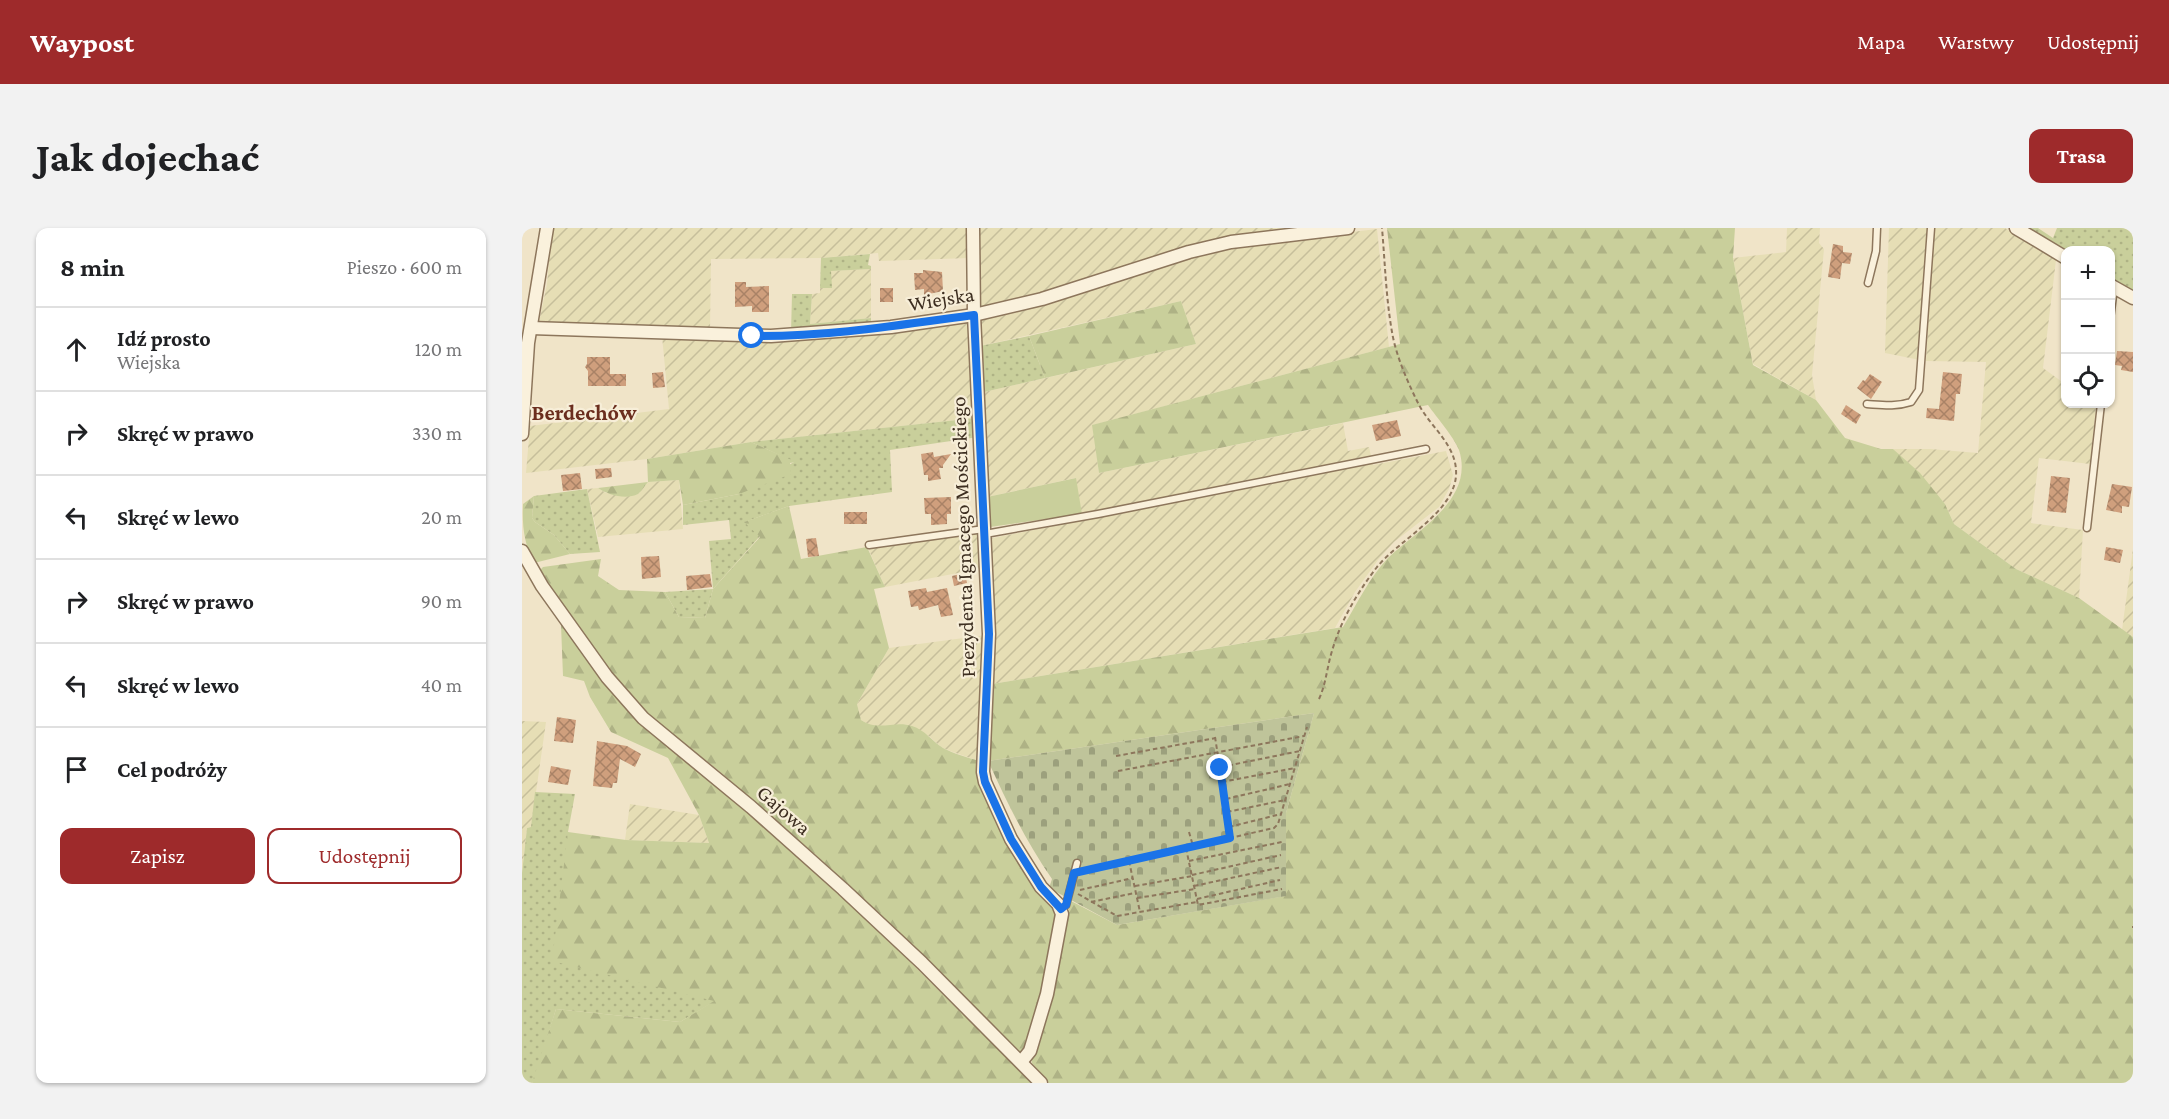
<!DOCTYPE html>
<html lang="pl">
<meta charset="utf-8">
<style>
:root{--surface:#fff;--page:#f2f2f2;--text:#202124;--muted:#757577;--line:#e0e0e0;--accent:#9e2a2b}
body{margin:0;font-family:"Crimson Pro",serif;background:var(--page);color:var(--text)}
.controls{position:absolute;right:18px;top:18px;display:grid;overflow:hidden;border-radius:12px;box-shadow:0 2px 4px #0004}
.controls button{width:54px;height:54px;display:grid;place-items:center;padding:0;border:0;border-bottom:2px solid var(--line);background:var(--surface);color:var(--text);font:30px sans-serif}
.stop{position:absolute;width:18px;height:18px;margin:-14px;border:4px solid #1a73e8;border-radius:50%;background:#fff}
.stop.end{background:#1a73e8;border-color:#fff;box-shadow:0 2px 6px #0008}
.list{margin:0;padding:0;list-style:none}
h2{display:flex;justify-content:space-between;align-items:center;height:78px;margin:0;padding:0 24px;font-size:26px}
h2 small{font-size:20px;font-weight:400;color:var(--muted)}
.list li{display:grid;grid-template-columns:39px 1fr auto;gap:18px;align-items:center;box-sizing:border-box;height:84px;padding:0 24px;border-top:2px solid var(--line)}
.list b{display:block;font-size:22px;white-space:nowrap}
.list p{margin:0;font-size:20px;white-space:nowrap;color:var(--muted)}
.list em{font-size:20px;font-style:normal;color:var(--muted)}
.actions{display:flex;gap:12px;padding:18px 24px}
.actions a{flex:1;padding:14px 0;border:2px solid var(--accent);border-radius:12px;text-align:center;font-size:21px;color:var(--accent)}
.actions .main{background:var(--accent);color:#fff}
.icon{flex:none;width:33px;height:33px;fill:none;stroke:currentColor;stroke-width:2;stroke-linecap:round;stroke-linejoin:round}
.map{position:relative;flex:none;width:1611px;height:855px;overflow:hidden;border-radius:12px}
header{display:flex;align-items:center;gap:36px;box-sizing:border-box;height:84px;padding:0 30px;background:var(--accent);color:#fff}
header strong{font-size:28px}
nav{display:flex;gap:33px;margin-inline-start:auto;font-size:21px}
.intro{display:flex;align-items:center;justify-content:space-between;box-sizing:border-box;height:144px;padding:0 36px}
h1{margin:0;font-size:42px}
.button{padding:15px 27px;border-radius:12px;background:var(--accent);color:#fff;font-size:21px;font-weight:700}
main{display:flex;gap:36px;padding:0 36px}
aside{flex:1;background:var(--surface);border-radius:12px;box-shadow:0 2px 4px #0004}
.map>svg:first-child{display:block}
.farmland{fill:url(#farmland-furrows)}
.grass{fill:url(#grass-dots)}
.forest{fill:url(#forest-firs)}
.cemetery{fill:url(#cemetery-stones)}
.garden{fill:#c9cf9b}
.building{fill:url(#building-cross-hatch)}
.lines{fill:none;stroke-linecap:round;stroke-linejoin:round}
.service-casing{stroke:#8d765c;stroke-width:9}
.minor-casing{stroke:#8d765c;stroke-width:15}
.path{stroke:#8d765c;stroke-width:2;stroke-dasharray:4.5 3;stroke-linecap:butt}
.service{stroke:#faf1dc;stroke-width:6}
.minor{stroke:#faf1dc;stroke-width:12}
.route{stroke:#1a73e8;stroke-width:8}
.labels{text-anchor:middle;dominant-baseline:central;stroke-width:4.5;stroke-linejoin:round;paint-order:stroke}
.street-label{font-size:21px;fill:#3d2e20;stroke:#f7eed8}
.neighbourhood-label{font-size:22px;font-weight:bold;fill:#6b2e1e;stroke:#f7eed8}
</style>
<header>
<strong>Waypost</strong>
<nav><a>Mapa</a><a>Warstwy</a><a>Udostępnij</a></nav>
</header>
<div class="intro"><h1>Jak dojechać</h1><a class="button">Trasa</a></div>
<main>
<aside>
<h2>8 min<small>Pieszo · 600 m</small></h2>
<ul class="list">
<li><svg class="icon" aria-label="ahead" viewBox="0 0 24 24"><path d="M12 20V5M6 11l6-6 6 6"/></svg><div><b>Idź prosto</b><p>Wiejska</p></div><em>120 m</em></li>
<li><svg class="icon" aria-label="right" viewBox="0 0 24 24"><path d="M7 20v-9h11M14 6l5 5-5 5"/></svg><div><b>Skręć w prawo</b></div><em>330 m</em></li>
<li><svg class="icon" aria-label="left" viewBox="0 0 24 24"><path d="M17 20v-9H6M10 6l-5 5 5 5"/></svg><div><b>Skręć w lewo</b></div><em>20 m</em></li>
<li><svg class="icon" aria-label="right" viewBox="0 0 24 24"><path d="M7 20v-9h11M14 6l5 5-5 5"/></svg><div><b>Skręć w prawo</b></div><em>90 m</em></li>
<li><svg class="icon" aria-label="left" viewBox="0 0 24 24"><path d="M17 20v-9H6M10 6l-5 5 5 5"/></svg><div><b>Skręć w lewo</b></div><em>40 m</em></li>
<li><svg class="icon" aria-label="arrive" viewBox="0 0 24 24"><path d="M6 21V4h12l-3 4 3 4H6"/></svg><div><b>Cel podróży</b></div></li>
</ul>
<div class="actions"><a class="main">Zapisz</a><a>Udostępnij</a></div>
</aside>
<div class="map">
<svg width="1611" height="855" viewBox="0 0 1611 855">
<defs>
<pattern id="farmland-furrows" width="10" height="10" patternUnits="userSpaceOnUse" patternTransform="scale(1.5)"><rect width="10" height="10" fill="#e6deb5"/><path d="M-1 1l2-2M0 10L10 0M9 11l2-2" fill="none" stroke="#c6bf9b"/></pattern>
<pattern id="grass-dots" width="8" height="8" patternUnits="userSpaceOnUse" patternTransform="scale(1.5)"><rect width="8" height="8" fill="#c9cf9b"/><path d="M2 2h.1M6 6h.1" fill="none" stroke="#aeb285" stroke-width="1.8" stroke-linecap="round"/></pattern>
<pattern id="forest-firs" width="22" height="20" patternUnits="userSpaceOnUse" patternTransform="scale(1.5)"><rect width="22" height="20" fill="#c9cf9b"/><path d="M5 1l3.5 6h-7zM16 11l3.5 6h-7z" fill="#aeb285"/></pattern>
<pattern id="cemetery-stones" width="16" height="16" patternUnits="userSpaceOnUse" patternTransform="scale(1.5)"><rect width="16" height="16" fill="#bfc49a"/><path d="M2 7V4a2 2 0 0 1 4 0v3zM10 15v-3a2 2 0 0 1 4 0v3z" fill="#9ca07d"/></pattern>
<pattern id="building-cross-hatch" width="8" height="8" patternUnits="userSpaceOnUse" patternTransform="scale(1.5)"><rect width="8" height="8" fill="#cf9f7d"/><path d="M0 0l8 8M0 8l8-8" fill="none" stroke="#a98266"/></pattern>
</defs>
<rect width="100%" height="100%" fill="#f0e4c8"/>
<!-- farmland -->
<g class="farmland">
<polygon points="30,0 448,0 448,30 357,33 356,25 299,30 189,31 188,102 17,94 25,56"/>
<polygon points="456,0 785,0 568,52 461,80 456,77"/>
<polygon points="1265,0 1298,0 1297,15 1302,21 1290,147 1294,172 1231,136 1211,30 1264,24"/>
<polygon points="1367,0 1405,0 1398,132 1363,125"/>
<polygon points="1412,0 1483,0 1534,32 1521,140 1543,156 1544,176 1574,177 1568,236 1517,230 1509,295 1561,302 1557,370 1494,341 1432,296 1423,276 1371,221 1408,221 1456,225 1464,134 1404,133"/>
<polygon points="855,1 867,119 571,197 577,245 821,195 826,223 847,219 851,237 924,223 931,247 927,261 917,279 872,314 856,332 833,364 813,400 470,456 466,311 561,292 553,250 465,269 462,164 674,116 659,73 458,118 455,89 704,19"/>
<polygon points="349,41 349,90 288,96 290,66 298,65 298,60 309,60 309,43"/>
<polygon points="445,92 449,100 454,190 229,214 125,231 4,245 8,198 147,181 140,108"/>
<polygon points="157,252 161,301 76,309 65,261 76,260 84,265 117,265 126,254"/>
<polygon points="460,304 462,340 363,359 346,320"/>
<polygon points="1611,321 1611,409 1600,402"/>
<polygon points="464,407 457,533 428,523 419,519 407,508 376,497 364,499 347,497 339,492 335,476 367,420"/>
<polygon points="0,493 24,494 9,599 5,600 0,645"/>
<polygon points="108,576 177,587 187,615 103,612"/>
</g>
<!-- grass -->
<g class="grass">
<polygon points="1500,0 1516,0 1531,10 1535,0 1611,0 1611,67 1589,53 1588,22 1544,22 1543,25"/>
<polygon points="348,26 346,37 349,38 349,41 309,43 310,60 298,60 299,30"/>
<polygon points="270,66 290,66 288,96 349,90 349,97 269,105"/>
<polygon points="507,108 523,150 462,164 458,118"/>
<polygon points="454,190 456,209 368,222 370,264 267,278 223,294 238,308 191,361 183,390 157,389 143,364 191,361 187,313 209,311 207,292 161,297 161,277 217,266 272,234 229,214"/>
<polygon points="65,261 78,324 48,326 32,307 13,294 10,290 12,268"/>
<polygon points="13,564 53,566 46,604 193,773 158,794 34,781 13,850 10,855 0,855 0,645 5,600 9,599"/>
</g>
<!-- forest -->
<g class="forest">
<path d="M 865,0 L 1213,0 L 1211,30 L 1231,137 L 1294,172 L 1323,210 L 1359,221 L 1371,221 L 1398,245 L 1423,276 L 1432,296 L 1494,341 L 1557,370 L 1611,409 L 1611,855 L 527,855 L 510,835 L 509,828 L 549,673 L 595,697 L 763,668 L 764,585 L 792,485 L 466,533 L 470,456 L 821,399 C 835,376 847,350 866,330 C 895,302 953,272 937,222 C 932,209 915,190 906,177 L 577,245 L 570,197 L 878,116 Z"/>
<polygon points="659,73 674,116 523,150 507,108"/>
<path d="M 229,214 L 274,234 L 268,235 L 269,246 L 217,266 L 161,277 L 157,252 L 126,254 C 123,257 120,263 116,266 C 104,272 86,267 76,260 L 126,254 L 125,231 Z"/>
<path d="M 12,268 L 10,290 L 13,294 L 32,307 L 48,326 L 12,335 C 2,316 0,298 1,276 Z"/>
<path d="M 267,278 L 279,331 L 345,319 L 363,359 L 352,361 L 367,420 L 335,476 L 339,492 C 357,504 372,492 390,498 C 403,502 410,513 421,520 C 432,526 445,529 457,533 L 531,681 L 534,688 L 525,749 L 499,828 L 374,701 L 295,628 L 196,542 L 129,490 L 106,467 L 19,350 L 18,342 L 21,339 L 79,331 L 76,348 L 97,362 L 143,364 L 157,389 L 183,390 L 191,361 L 238,309 L 222,294 Z"/>
<polygon points="41,395 84,456 353,699 510,855 10,855 34,781 158,794 192,773 30,733 46,604 104,612 187,615 177,587 146,530 89,504 68,469 62,453 41,448 39,397"/>
</g>
<!-- cemetery -->
<path class="cemetery" d="M 792,485 L 764,585 L 764,668 L 595,697 L 527,660 L 530,651 C 504,614 485,574 466,533 Z"/>
<!-- garden -->
<polygon class="garden" points="554,250 560,286 468,299 465,269"/>
<!-- building -->
<g class="building">
<polygon points="1311,16 1321,18 1321,24 1330,25 1328,36 1320,35 1318,51 1306,49"/>
<polygon points="401,42 420,44 421,63 402,67 402,61 393,62 392,45 401,45"/>
<polygon points="213,54 224,54 224,59 247,58 247,84 230,84 230,78 213,79"/>
<rect x="358" y="60" width="13" height="14"/>
<polygon points="1595,123 1611,124 1611,144 1599,142 1600,138 1593,137"/>
<polygon points="65,129 88,129 88,146 104,146 104,158 66,158 66,143 63,139 65,136"/>
<polygon points="141,144 143,159 131,160 130,145"/>
<polygon points="1421,144 1440,146 1438,166 1434,166 1432,193 1404,190 1405,180 1417,181"/>
<polygon points="1348,146 1360,154 1349,171 1335,160 1341,152 1343,153"/>
<polygon points="1324,177 1339,187 1334,196 1319,186"/>
<polygon points="875,192 879,208 854,213 850,197"/>
<polygon points="411,224 412,229 429,226 421,237 421,240 417,240 419,251 406,253 406,247 402,247 399,226"/>
<polygon points="89,240 90,249 74,251 73,241"/>
<polygon points="58,245 60,261 41,263 39,247"/>
<polygon points="1529,248 1548,250 1544,285 1525,283"/>
<polygon points="1590,256 1610,259 1607,279 1600,278 1600,285 1584,282"/>
<polygon points="429,269 429,286 425,286 425,296 409,297 409,286 403,286 402,270"/>
<rect x="322" y="284" width="23" height="12"/>
<polygon points="294,310 297,328 286,329 284,311"/>
<polygon points="1584,319 1601,322 1598,335 1582,332"/>
<polygon points="137,328 139,349 120,351 119,329"/>
<polygon points="443,345 445,355 432,358 430,348"/>
<polygon points="188,346 190,359 165,362 164,348"/>
<polygon points="404,360 405,364 425,360 431,387 419,389 416,377 397,382 396,378 389,379 386,363"/>
<polygon points="35,489 54,492 51,515 32,513"/>
<polygon points="75,513 105,518 119,526 113,539 98,531 95,555 91,555 90,560 71,558"/>
<polygon points="29,538 49,542 46,557 26,554"/>
</g>
<g class="lines">
<!-- service casing -->
<g class="service-casing">
<g id="service">
<polyline points="1346,55 1354,23 1355,0"/>
<polyline points="1588,91 1592,60"/>
<path d="M 1345,176 C 1360,177 1374,179 1389,174 L 1397,162 L 1409,0"/>
<polyline points="1565,300 1579,176"/>
<polyline points="463,306 576,286 904,221"/>
<polyline points="347,317 462,301"/>
<polyline points="539,681 544,677 555,635"/>
</g>
</g>
<!-- minor casing -->
<g class="minor-casing">
<g id="minor">
<polyline points="451,0 452,87 467,406 461,544 463,554 489,611 519,659 536,676 540,686 525,766 508,823 499,834"/>
<polyline points="1494,0 1544,30"/>
<polyline points="1588,57 1611,70"/>
<polyline points="9,100 249,108 369,99 452,87 520,71 667,24 709,14 826,0"/>
<polyline points="0,206 6,115 25,0"/>
<polyline points="0,323 20,358 85,449 121,490 229,579 321,661 400,735 519,855"/>
</g>
</g>
<!-- path -->
<g class="path">
<path d="M 797,471 C 804,456 805,439 810,423 C 819,392 835,365 855,339 C 877,312 931,285 934,248 C 936,218 910,201 897,177 C 886,155 874,128 870,104 C 864,70 863,35 860,0"/>
<polyline points="693,509 709,610"/>
<polyline points="594,528 694,510"/>
<polyline points="699,539 778,523"/>
<polyline points="596,543 782,508"/>
<polyline points="700,554 773,540"/>
<polyline points="704,571 768,556"/>
<polyline points="705,584 763,572"/>
<polyline points="707,599 759,586"/>
<polyline points="667,604 671,618"/>
<polyline points="664,620 676,677 760,661"/>
<polyline points="607,633 618,684"/>
<polyline points="667,633 760,614"/>
<polyline points="561,643 752,600 756,596 785,499"/>
<polyline points="670,647 759,627"/>
<polyline points="613,658 670,648"/>
<polyline points="672,658 760,639"/>
<polyline points="558,662 611,650"/>
<polyline points="556,666 595,688 675,674"/>
<polyline points="615,670 673,661"/>
<polyline points="675,671 758,652"/>
<polyline points="569,674 613,665"/>
<polyline points="1610,699 1611,699"/>
</g>
<!-- service -->
<use href="#service" class="service"/>
<!-- minor -->
<use href="#minor" class="minor"/>
</g>
<g class="lines">
<!-- route -->
<path class="route" d="M 230,108 C 304,109 378,97 452,87 L 467,406 L 461,544 L 463,554 L 489,611 L 519,659 L 539,681 L 544,677 L 552,645 L 708,610 L 698,540"/>
</g>
<g class="labels">
<!-- street labels -->
<g class="street-label">
<text transform="translate(419 71) rotate(-9)">Wiejska</text>
<text transform="translate(441 309) rotate(-92)">Prezydenta Ignacego Mościckiego</text>
<text transform="translate(262 582) rotate(41)">Gajowa</text>
</g>
<!-- neighbourhood labels -->
<g class="neighbourhood-label">
<text x="62" y="184">Berdechów</text>
</g>
</g>
</svg>
<div class="controls">
<button>+</button>
<button>−</button>
<button><svg class="icon" aria-label="locate" viewBox="0 0 24 24"><circle cx="12" cy="12" r="6"/><path d="M12 2v4M12 18v4M2 12h4M18 12h4"/></svg></button>
</div>
<div class="stop" style="left:230px;top:108px"></div>
<div class="stop end" style="left:698px;top:540px"></div>
</div>
</main>
